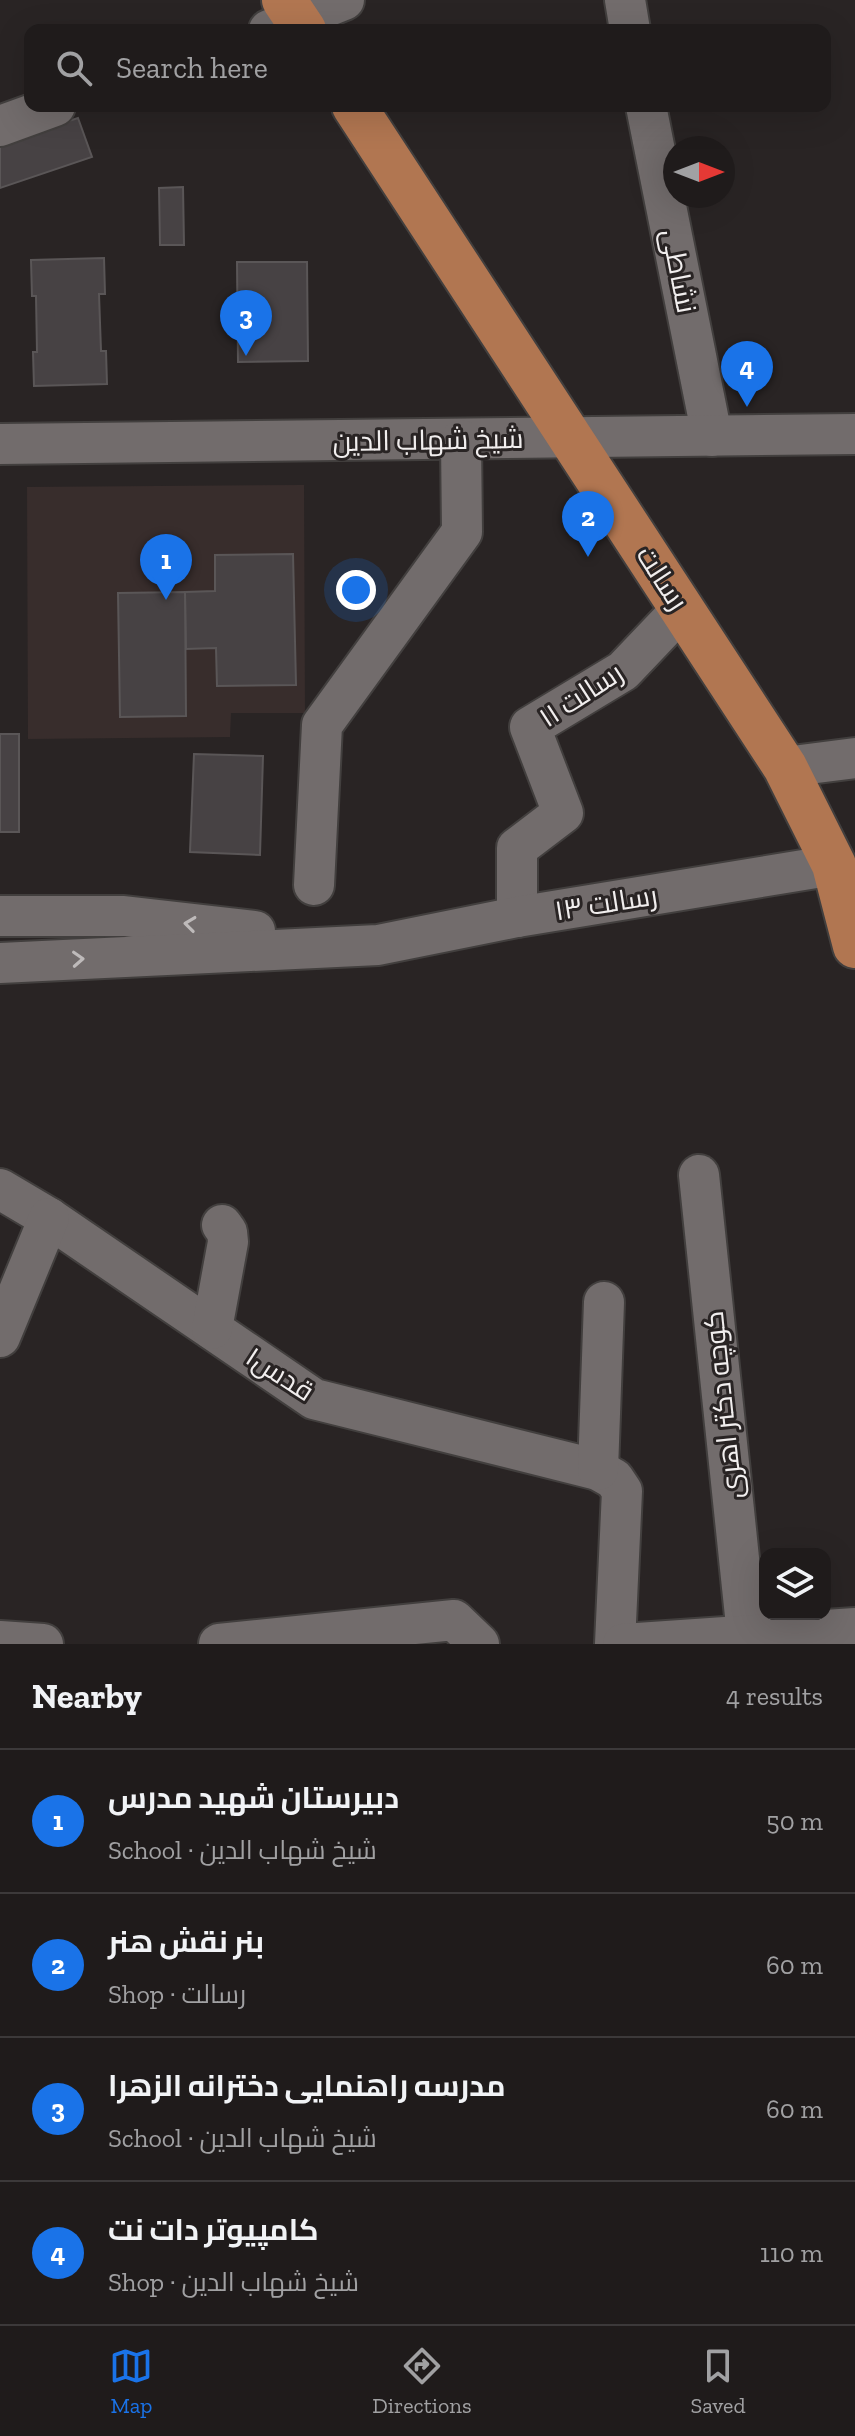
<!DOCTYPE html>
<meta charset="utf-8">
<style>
:root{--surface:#1f1b1b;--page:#2c2828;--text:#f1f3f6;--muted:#a1a1a3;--line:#3c393a;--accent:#1a73e8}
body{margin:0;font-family:"Zilla Slab",Cairo,serif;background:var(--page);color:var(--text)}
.controls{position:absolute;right:24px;bottom:24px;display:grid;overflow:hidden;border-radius:16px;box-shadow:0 8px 32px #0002}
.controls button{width:72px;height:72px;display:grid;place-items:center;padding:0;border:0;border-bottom:2px solid var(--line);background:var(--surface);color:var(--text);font:40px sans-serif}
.compass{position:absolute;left:663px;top:136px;width:72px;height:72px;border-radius:50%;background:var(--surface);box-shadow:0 8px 32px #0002;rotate:90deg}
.you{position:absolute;left:356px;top:590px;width:28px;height:28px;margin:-20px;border:6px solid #fff;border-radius:50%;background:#1a73e8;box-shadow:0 0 0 12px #1a73e833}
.badge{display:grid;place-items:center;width:52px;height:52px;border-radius:50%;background:var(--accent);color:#fff;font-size:26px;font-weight:700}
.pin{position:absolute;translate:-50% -66px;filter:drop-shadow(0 2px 4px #0008)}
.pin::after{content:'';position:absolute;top:42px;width:28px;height:24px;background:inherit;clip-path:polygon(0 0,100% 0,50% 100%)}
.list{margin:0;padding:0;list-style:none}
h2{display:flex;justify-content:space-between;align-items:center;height:104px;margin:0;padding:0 32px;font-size:34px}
h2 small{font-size:26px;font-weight:400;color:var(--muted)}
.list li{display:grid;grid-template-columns:52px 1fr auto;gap:24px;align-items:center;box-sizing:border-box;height:144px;padding:0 32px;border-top:2px solid var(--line)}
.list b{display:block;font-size:30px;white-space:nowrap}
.list p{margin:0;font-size:26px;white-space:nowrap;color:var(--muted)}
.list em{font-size:26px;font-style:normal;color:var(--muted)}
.icon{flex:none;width:44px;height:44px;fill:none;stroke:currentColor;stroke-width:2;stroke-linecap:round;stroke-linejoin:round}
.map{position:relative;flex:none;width:855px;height:1644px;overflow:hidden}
.search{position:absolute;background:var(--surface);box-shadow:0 8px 32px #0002;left:24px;right:24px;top:24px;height:88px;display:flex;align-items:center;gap:20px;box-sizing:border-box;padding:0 28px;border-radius:16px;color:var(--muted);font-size:30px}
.sheet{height:680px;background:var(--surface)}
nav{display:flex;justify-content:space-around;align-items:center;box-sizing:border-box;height:112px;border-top:2px solid var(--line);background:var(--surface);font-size:22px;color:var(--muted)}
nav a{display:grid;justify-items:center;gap:4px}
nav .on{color:var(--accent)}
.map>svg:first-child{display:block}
.built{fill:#382d2c}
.building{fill:#474244;stroke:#5a5657;stroke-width:2}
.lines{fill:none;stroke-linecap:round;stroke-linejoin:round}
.minor-casing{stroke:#423f3e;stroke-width:44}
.major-casing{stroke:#423f3e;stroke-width:48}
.minor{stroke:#726c6c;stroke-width:40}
.major{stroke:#b17651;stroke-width:44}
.oneway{stroke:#bebaba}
.labels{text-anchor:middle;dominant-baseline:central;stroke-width:6;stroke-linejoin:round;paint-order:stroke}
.street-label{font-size:28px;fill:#f1eeee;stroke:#292424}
</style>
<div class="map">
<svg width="855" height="1644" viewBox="0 0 855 1644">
<rect width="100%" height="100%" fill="#292424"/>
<!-- built -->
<polygon class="built" points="304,485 305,713 231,713 230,737 28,739 27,487"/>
<!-- building -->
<g class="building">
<polygon points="78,118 92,157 0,188 0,143"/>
<polygon points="183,187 184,245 160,245 159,188"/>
<polygon points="104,258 105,294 99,294 101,351 106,351 107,384 34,386 33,352 37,352 36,296 32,296 31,260"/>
<polygon points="237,262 307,262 308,361 238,362"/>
<polygon points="293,554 296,685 217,686 216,648 186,649 185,592 215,591 215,555"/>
<polygon points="185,592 186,716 120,717 118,593"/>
<rect x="0" y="734" width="19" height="98"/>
<polygon points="194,754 263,756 260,855 190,852"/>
</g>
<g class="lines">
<!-- minor casing -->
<g class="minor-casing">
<g id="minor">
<polyline points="625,0 630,30"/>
<polyline points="269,30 344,0"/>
<polyline points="646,106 712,436"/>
<polyline points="0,126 55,106"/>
<polyline points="0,444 855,434"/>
<polyline points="785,767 855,758"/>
<polyline points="314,885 322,725 462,532 461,440"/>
<polyline points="0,916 124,916 255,931"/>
<polyline points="517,917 517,848 563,813 530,727 623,671 682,609"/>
<polyline points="0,963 378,945 517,917 834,865"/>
<polyline points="699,1175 747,1635"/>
<polyline points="0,1189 49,1218 314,1399 598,1470 614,1479 622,1491 615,1644"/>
<polyline points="212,1329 228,1242 227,1232 222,1225"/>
<polyline points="0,1337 49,1218"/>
<polyline points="598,1470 604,1302"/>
<polyline points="0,1641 43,1644"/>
<polyline points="219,1644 454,1620 479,1644"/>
<polyline points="623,1644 855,1628"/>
</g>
</g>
<!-- major casing -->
<g class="major-casing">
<g id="major">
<polyline points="284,0 304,30"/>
<polyline points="354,106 785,767 834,865 855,946"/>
</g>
</g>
<!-- minor -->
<use href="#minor" class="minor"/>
<!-- major -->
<use href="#major" class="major"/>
</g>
<!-- one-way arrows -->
<defs><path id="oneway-chevron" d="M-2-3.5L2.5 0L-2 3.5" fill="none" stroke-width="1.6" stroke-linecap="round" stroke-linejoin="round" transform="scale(2)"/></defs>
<g class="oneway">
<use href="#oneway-chevron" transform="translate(190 924) rotate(-173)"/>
<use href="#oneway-chevron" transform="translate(78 959) rotate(-3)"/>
</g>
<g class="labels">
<!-- street labels -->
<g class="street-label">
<text transform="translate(679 271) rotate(79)">نشاطی</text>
<text transform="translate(428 440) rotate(-1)">شیخ شهاب الدین</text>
<text transform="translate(662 578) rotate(57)">رسالت</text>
<text transform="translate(581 695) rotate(-33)">رسالت ۱۱</text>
<text transform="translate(606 903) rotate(-9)">رسالت ۱۳</text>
<text transform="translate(280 1374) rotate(33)">قدس۱</text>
<text transform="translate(723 1405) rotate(-96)">کوچه دکتر اهری</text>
</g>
</g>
</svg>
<div class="controls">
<button><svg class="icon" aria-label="layers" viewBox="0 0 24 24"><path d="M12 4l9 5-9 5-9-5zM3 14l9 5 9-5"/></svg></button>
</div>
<svg class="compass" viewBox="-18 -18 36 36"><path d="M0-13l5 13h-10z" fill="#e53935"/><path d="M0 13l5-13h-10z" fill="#a1a1a3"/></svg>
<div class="you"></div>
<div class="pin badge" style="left:166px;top:600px">1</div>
<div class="pin badge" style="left:588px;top:557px">2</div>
<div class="pin badge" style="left:246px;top:356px">3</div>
<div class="pin badge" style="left:747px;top:407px">4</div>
<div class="search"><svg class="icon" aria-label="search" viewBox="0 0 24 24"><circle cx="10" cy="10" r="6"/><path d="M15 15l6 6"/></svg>Search here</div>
</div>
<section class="sheet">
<h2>Nearby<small>4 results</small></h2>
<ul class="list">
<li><span class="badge">1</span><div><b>دبیرستان شهید مدرس</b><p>School · شیخ شهاب الدین</p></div><em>50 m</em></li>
<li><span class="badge">2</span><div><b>بنر نقش هنر</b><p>Shop · رسالت</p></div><em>60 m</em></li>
<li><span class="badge">3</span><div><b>مدرسه راهنمایی دخترانه الزهرا</b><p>School · شیخ شهاب الدین</p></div><em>60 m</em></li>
<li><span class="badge">4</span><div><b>کامپیوتر دات نت</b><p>Shop · شیخ شهاب الدین</p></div><em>110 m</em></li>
</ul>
</section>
<nav>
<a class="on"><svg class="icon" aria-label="map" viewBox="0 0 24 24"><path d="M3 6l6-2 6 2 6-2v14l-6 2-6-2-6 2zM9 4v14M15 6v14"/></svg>Map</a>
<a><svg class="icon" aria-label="directions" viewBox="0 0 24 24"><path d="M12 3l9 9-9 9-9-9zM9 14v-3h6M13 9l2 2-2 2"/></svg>Directions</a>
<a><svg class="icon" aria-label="saved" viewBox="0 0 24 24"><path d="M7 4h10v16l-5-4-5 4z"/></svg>Saved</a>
</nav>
